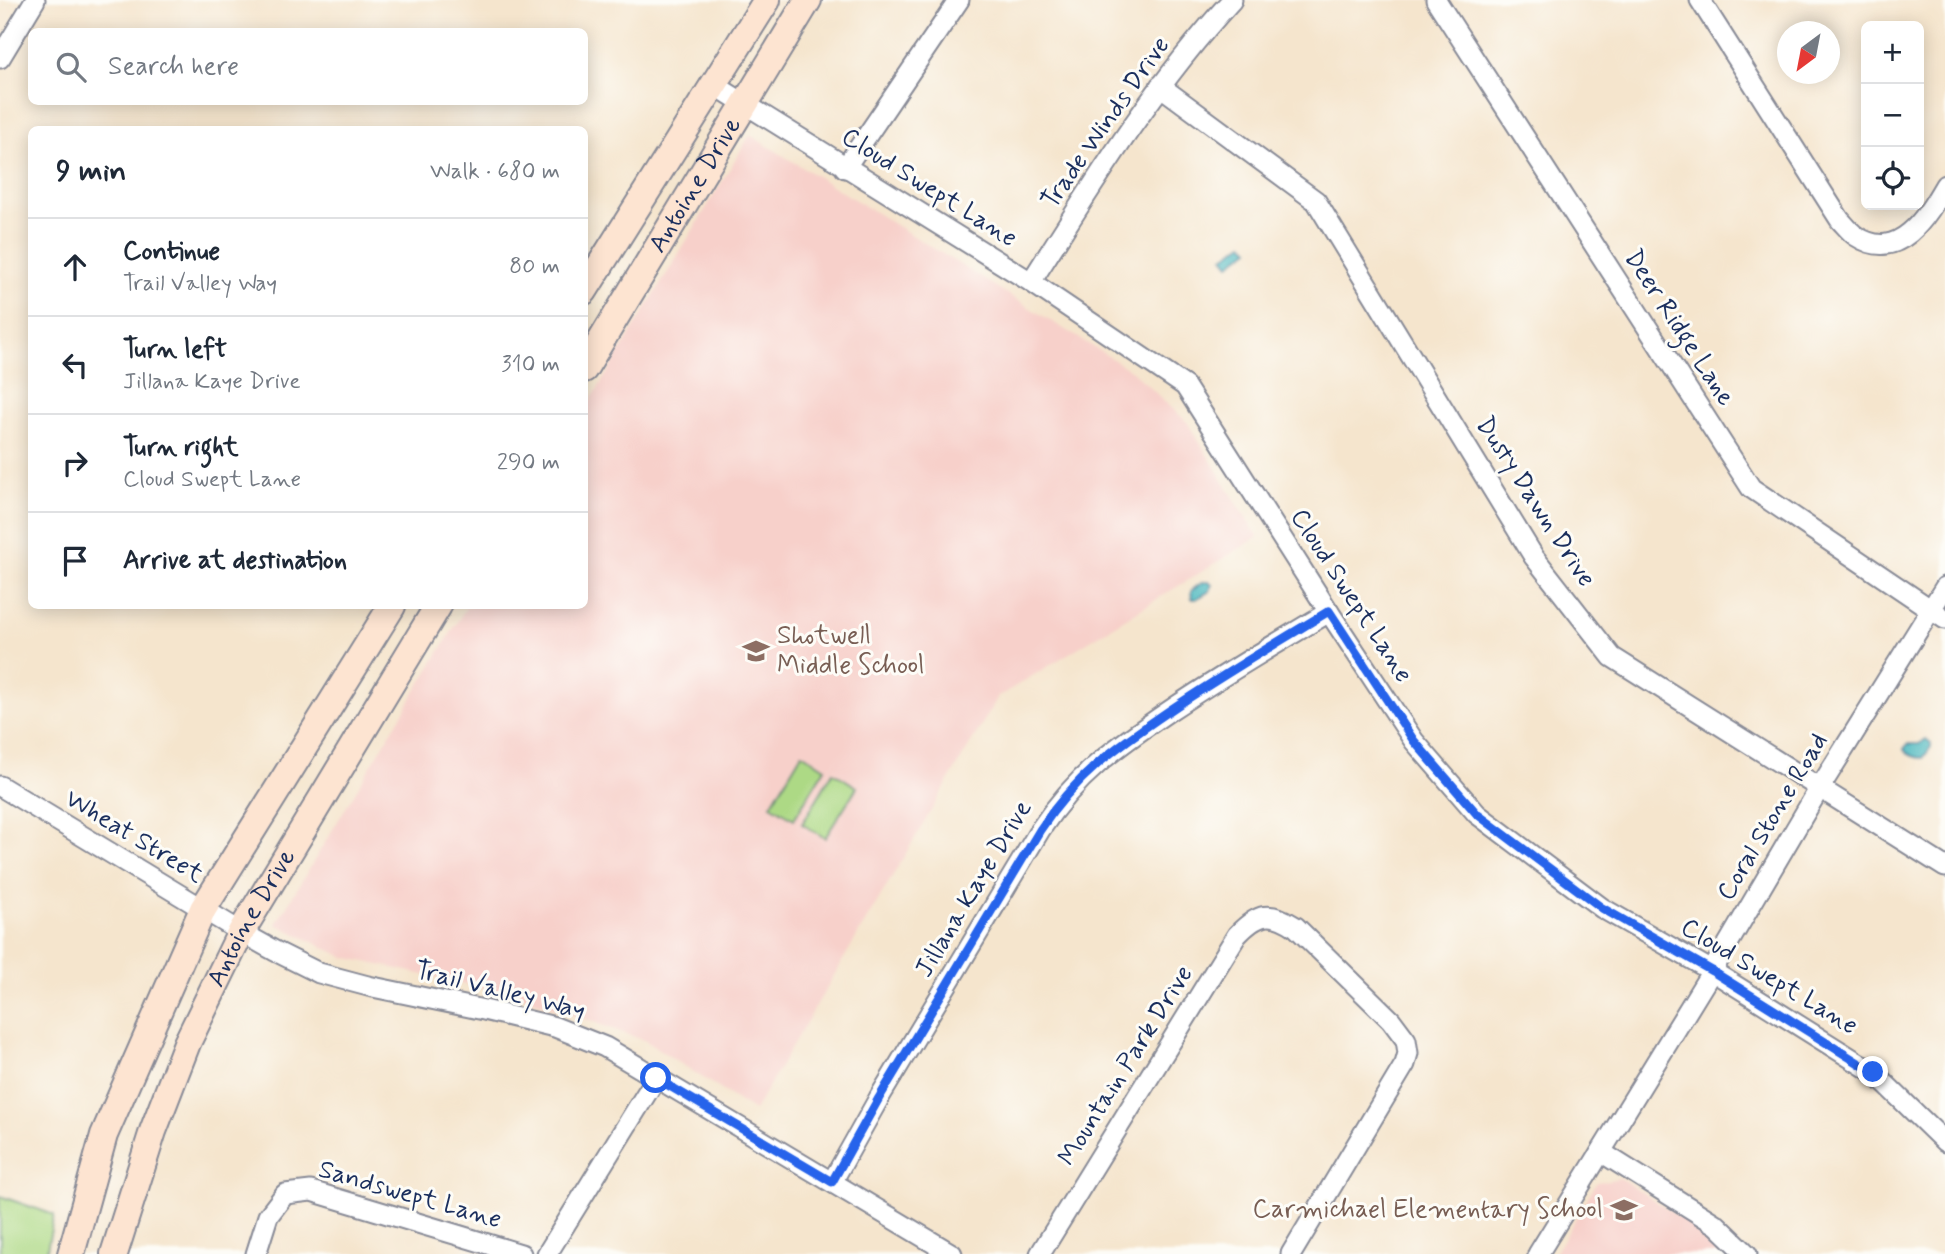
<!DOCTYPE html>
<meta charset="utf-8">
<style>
:root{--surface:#fff;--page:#f6f6f7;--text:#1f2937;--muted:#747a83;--line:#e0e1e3}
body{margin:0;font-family:Mynerve,sans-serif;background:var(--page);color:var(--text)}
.controls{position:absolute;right:21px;top:21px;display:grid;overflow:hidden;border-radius:10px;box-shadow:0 4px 18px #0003}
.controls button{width:63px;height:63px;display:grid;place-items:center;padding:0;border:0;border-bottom:2px solid var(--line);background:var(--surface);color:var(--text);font:35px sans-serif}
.compass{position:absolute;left:1777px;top:21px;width:63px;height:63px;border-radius:50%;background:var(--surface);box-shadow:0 4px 18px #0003;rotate:212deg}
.stop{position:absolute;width:21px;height:21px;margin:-16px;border:5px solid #2563eb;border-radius:50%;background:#fff}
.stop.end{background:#2563eb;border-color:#fff;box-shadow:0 2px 7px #0008}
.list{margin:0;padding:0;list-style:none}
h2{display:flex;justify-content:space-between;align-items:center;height:91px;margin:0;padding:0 28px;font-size:30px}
h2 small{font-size:23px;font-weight:400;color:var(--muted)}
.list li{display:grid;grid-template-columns:46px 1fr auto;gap:21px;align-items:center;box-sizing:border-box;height:98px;padding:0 28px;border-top:2px solid var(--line)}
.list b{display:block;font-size:26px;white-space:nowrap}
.list p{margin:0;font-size:23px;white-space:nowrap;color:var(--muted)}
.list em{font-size:23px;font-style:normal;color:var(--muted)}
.icon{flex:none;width:38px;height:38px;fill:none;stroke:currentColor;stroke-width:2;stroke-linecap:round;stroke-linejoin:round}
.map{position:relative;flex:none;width:1945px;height:1254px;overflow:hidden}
.search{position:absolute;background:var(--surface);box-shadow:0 4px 18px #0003;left:28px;top:28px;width:560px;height:77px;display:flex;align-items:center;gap:18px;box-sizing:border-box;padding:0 24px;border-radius:10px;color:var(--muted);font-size:26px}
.panel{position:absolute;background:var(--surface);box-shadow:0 4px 18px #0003;left:28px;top:126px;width:560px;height:483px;border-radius:10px}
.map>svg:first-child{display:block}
.built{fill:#f7d0ca}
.green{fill:#add985;stroke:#648472;stroke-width:2}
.water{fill:#48b7be;stroke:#32738e;stroke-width:2}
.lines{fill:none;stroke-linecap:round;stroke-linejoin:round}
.minor-casing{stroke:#888a96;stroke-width:23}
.secondary-casing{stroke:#888a96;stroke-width:30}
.minor{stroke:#fff;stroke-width:19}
.secondary{stroke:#fde4d1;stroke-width:26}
.route{stroke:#2563eb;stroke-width:9}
.labels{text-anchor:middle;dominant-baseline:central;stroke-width:6;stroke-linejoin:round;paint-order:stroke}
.street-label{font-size:26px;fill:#1b2f5e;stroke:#fdfcf7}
.education-label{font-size:26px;fill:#785e54;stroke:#fdfcf7;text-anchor:start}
</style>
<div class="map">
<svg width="1945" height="1254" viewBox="0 0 1945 1254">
<rect width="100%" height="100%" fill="#fdfcf7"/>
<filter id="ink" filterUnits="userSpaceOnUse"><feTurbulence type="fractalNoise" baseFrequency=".0143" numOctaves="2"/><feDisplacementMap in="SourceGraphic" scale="14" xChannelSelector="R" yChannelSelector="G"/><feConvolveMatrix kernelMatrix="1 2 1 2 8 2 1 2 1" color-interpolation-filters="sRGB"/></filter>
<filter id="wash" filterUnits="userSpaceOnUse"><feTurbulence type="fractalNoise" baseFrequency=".00686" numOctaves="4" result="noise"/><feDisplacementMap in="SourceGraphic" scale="28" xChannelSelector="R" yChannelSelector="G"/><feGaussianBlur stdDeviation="1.57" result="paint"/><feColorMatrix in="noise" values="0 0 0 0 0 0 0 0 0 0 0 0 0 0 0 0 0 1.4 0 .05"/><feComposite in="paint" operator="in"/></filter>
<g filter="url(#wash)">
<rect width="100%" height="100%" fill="#f5e5cd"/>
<!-- built -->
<g class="built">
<polygon points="750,135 1132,371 1187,422 1258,537 998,697 754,1111 646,1041 524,997 344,957 276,924 467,606 584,606 585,410"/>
<polygon points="1620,1178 1709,1237 1724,1254 1554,1254 1597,1182"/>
</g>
<!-- green -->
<g class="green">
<polygon points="802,753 825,768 794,819 771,805"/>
<polygon points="833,772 857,787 825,838 802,824"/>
<polygon points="0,1196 54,1215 46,1254 0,1254"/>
</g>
<!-- water -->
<g class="water">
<polygon points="1244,243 1250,249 1230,264 1224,257"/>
<polygon points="1203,582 1209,582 1212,585 1210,591 1196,599 1192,599 1191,591"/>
<path d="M 1926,739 L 1931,743 L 1931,747 L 1923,758 C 1916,758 1907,755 1904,749 L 1908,744 L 1919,744 Z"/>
</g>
</g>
<g filter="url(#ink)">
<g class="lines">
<!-- minor casing -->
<g class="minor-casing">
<g id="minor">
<polyline points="1436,0 1751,488 1945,619"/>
<path d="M 1700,0 L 1840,220 C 1845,225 1850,232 1856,236 C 1899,264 1927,216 1945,185"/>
<polyline points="0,58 35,0"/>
<polyline points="713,84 1031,282 1185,386 1329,612 1414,741 1477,814 1602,908 1712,971 1873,1072 1945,1142"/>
<polyline points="1160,86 1316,201 1534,557 1612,657 1945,867"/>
<polyline points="845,168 959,0"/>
<path d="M 1031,282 C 1093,184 1153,86 1232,0"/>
<polyline points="0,786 241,932 275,951 319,973 368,986 484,1010 555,1027 605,1047 952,1254"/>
<polyline points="1601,1152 1717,1225 1747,1254"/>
<path d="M 832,1182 L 879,1098 L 1040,830 C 1076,775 1116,747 1169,711 C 1221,676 1275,644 1329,612"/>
<polyline points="256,1254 268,1216 285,1194 311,1191 521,1254"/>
<polyline points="547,1254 656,1078"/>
<path d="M 1040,1254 L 1237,935 C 1258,913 1270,910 1296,927 L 1391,1020 L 1406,1040 L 1408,1053 L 1405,1064 L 1291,1254"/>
<polyline points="1538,1254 1712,971 1819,789 1945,587"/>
</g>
</g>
<!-- secondary casing -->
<g class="secondary-casing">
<g id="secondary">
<polyline points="584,291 767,0"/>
<path id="s1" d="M 584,369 L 808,0"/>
<polyline points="71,1254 104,1135 203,909 392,606"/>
<path id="s2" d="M 114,1254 L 153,1131 L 187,1043 L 241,932 L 438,606"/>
</g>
</g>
<!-- minor -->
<use href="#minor" class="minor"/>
<!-- secondary -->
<use href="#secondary" class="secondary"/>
</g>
</g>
<g class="lines" filter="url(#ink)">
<!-- route -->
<path class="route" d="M 656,1078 L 832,1182 L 879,1098 L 1040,830 C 1076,775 1116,747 1169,711 C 1221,676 1275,644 1329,611 L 1414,741 L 1477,814 L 1602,908 L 1712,971 L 1873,1072"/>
</g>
<!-- icons -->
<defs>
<g id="school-bare" transform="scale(2.1)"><path d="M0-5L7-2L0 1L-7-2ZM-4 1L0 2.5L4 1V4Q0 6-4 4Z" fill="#8d6e63" stroke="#fdfcf7" stroke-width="2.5" paint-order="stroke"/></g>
</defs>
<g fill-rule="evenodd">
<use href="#school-bare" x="756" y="651"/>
<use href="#school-bare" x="1624" y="1210"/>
</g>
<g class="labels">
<!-- street labels -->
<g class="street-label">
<text transform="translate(1106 123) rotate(-55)">Trade Winds Drive</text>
<text stroke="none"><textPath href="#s1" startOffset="215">Antoine Drive</textPath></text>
<text transform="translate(929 188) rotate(32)">Cloud Swept Lane</text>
<text transform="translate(1679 328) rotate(57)">Deer Ridge Lane</text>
<text transform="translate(1535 502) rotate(57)">Dusty Dawn Drive</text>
<text transform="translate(1351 596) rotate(57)">Cloud Swept Lane</text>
<text transform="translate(1773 817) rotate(-59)">Coral Stone Road</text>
<text transform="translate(134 837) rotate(31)">Wheat Street</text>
<text transform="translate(974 889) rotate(-59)">Jillana Kaye Drive</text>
<text stroke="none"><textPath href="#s2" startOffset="364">Antoine Drive</textPath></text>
<text transform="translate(1769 977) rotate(31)">Cloud Swept Lane</text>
<text transform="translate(500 991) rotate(14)">Trail Valley Way</text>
<text transform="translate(1126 1066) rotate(-58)">Mountain Park Drive</text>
<text transform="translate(410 1195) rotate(16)">Sandswept Lane</text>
</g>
<!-- education labels -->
<g class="education-label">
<text x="777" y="636">Shotwell<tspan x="777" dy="30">Middle School</tspan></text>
<text x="1603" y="1210" text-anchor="end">Carmichael Elementary School</text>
</g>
</g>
</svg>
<div class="controls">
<button>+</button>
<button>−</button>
<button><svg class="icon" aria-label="locate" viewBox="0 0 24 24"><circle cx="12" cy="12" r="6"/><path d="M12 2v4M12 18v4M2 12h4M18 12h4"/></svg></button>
</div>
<svg class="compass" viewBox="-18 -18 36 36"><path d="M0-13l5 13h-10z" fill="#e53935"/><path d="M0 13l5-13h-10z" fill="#747a83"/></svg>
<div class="stop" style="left:656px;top:1078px"></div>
<div class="stop end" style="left:1873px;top:1072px"></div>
<div class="search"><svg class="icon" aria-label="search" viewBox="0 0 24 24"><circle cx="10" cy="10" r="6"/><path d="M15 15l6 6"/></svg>Search here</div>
<section class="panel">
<h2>9 min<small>Walk · 680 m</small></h2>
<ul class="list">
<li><svg class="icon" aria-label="ahead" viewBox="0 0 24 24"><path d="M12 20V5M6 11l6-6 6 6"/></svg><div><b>Continue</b><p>Trail Valley Way</p></div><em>80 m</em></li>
<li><svg class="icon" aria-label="left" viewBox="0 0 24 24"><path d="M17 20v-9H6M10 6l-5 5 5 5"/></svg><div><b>Turn left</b><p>Jillana Kaye Drive</p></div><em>310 m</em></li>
<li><svg class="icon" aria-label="right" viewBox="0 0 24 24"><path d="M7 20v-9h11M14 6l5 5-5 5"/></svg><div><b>Turn right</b><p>Cloud Swept Lane</p></div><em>290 m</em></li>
<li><svg class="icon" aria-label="arrive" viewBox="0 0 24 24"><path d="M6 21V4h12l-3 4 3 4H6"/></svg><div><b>Arrive at destination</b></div></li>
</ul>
</section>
</div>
